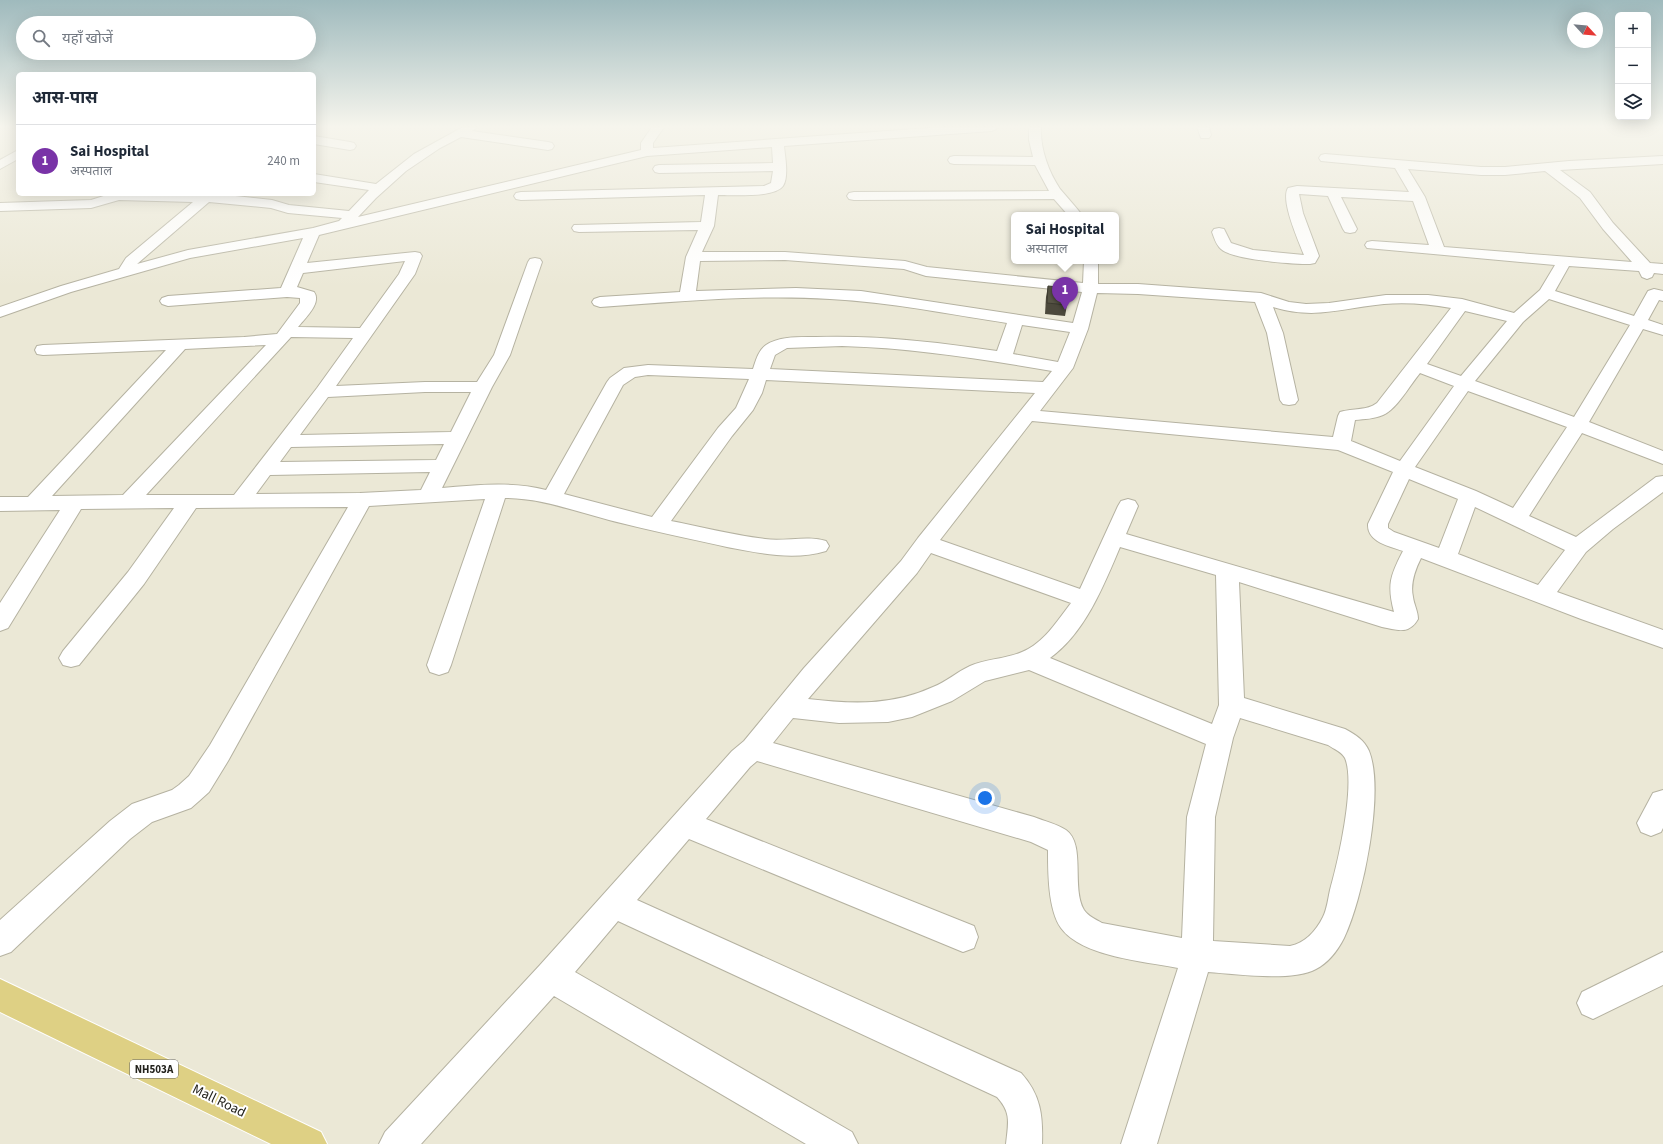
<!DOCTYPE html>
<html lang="hi">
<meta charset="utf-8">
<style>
:root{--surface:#fff;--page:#f2f2f3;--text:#1f2937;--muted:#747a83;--line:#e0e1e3;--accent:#7933a7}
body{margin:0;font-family:"Source Sans 3","Noto Sans Devanagari",sans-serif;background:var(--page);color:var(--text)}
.controls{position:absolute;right:12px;top:12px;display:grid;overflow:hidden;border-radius:6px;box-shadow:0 4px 16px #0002}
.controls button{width:36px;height:36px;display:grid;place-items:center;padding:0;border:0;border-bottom:1px solid var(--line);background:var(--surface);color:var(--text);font:20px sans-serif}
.compass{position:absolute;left:1567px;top:12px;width:36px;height:36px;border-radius:50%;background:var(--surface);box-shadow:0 4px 16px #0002;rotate:116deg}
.you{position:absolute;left:985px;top:798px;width:14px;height:14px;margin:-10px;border:3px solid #fff;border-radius:50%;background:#1a73e8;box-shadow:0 0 0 6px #1a73e833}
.badge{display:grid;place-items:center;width:26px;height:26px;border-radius:50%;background:var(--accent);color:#fff;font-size:13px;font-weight:700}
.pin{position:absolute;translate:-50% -33px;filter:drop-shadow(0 1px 2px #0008)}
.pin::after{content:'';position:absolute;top:21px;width:14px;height:12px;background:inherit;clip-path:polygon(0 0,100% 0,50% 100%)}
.popup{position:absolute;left:1011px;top:212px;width:108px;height:52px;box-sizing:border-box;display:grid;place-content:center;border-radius:6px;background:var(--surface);filter:drop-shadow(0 1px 3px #0005);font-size:13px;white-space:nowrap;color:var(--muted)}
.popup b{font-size:15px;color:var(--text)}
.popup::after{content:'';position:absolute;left:50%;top:100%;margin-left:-8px;border:8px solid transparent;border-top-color:var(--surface)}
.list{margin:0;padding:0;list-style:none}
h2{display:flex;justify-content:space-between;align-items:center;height:52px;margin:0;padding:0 16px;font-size:17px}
h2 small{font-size:13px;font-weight:400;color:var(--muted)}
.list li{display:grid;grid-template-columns:26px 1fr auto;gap:12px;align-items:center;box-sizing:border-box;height:72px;padding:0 16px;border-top:1px solid var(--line)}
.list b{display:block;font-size:15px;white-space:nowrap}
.list p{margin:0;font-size:13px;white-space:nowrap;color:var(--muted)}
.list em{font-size:13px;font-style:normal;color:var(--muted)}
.icon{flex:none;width:22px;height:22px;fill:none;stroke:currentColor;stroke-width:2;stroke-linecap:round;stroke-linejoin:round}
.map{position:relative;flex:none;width:1663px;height:1144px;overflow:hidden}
.search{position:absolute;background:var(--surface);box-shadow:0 4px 16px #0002;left:16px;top:16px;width:300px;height:44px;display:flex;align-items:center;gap:10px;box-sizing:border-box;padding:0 14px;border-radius:22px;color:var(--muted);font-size:15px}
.panel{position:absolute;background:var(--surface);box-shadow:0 4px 16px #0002;left:16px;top:72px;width:300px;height:124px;border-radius:6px}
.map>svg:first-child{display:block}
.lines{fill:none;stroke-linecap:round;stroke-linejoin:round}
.minor-casing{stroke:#b5b2a1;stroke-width:2}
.highway-casing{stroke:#fff;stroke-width:2}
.minor{fill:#fff;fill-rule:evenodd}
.highway{fill:#ded084;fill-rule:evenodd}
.wall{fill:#4c493c}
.building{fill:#585546;stroke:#3e3c31}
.labels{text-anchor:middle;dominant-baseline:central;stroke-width:4;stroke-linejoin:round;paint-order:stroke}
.shield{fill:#fff;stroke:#656460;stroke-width:1}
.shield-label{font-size:11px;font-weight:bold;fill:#23221c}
.near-street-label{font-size:14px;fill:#23221c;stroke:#fff}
</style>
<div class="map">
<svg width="1663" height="1144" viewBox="0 0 1663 1144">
<rect width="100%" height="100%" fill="#ebe8d6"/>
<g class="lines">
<!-- minor casing -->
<g class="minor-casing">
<g id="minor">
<path d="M 463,127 L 478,127 L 472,131 L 548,142 L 552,143 L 554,146 L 552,149 L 548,150 L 461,137 L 440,148 L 406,171 L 376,198 L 358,217 L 641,150 L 641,143 L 652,127 L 664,127 L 653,143 L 653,148 L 943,127 L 998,127 L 996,129 L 992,131 L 784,146 C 785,156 789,177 783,186 C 775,198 732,195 718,195 L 714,226 L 702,252 L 785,252 L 905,261 L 927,267 L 1083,283 L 1084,261 L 1098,261 L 1098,284 L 1138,284 L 1261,293 L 1289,302 L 1306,304 L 1329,303 L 1386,295 L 1428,295 L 1462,299 L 1514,313 L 1540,290 L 1555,265 L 1367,248 L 1365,245 L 1367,242 L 1372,241 L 1429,245 L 1413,201 L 1341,197 L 1357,229 L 1355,232 L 1350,233 L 1345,232 L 1343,229 L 1328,196 L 1299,194 L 1303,213 L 1319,256 L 1315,263 L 1310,264 C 1292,264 1233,260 1221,249 C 1216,245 1214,237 1212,232 L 1214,229 L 1219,228 L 1224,229 L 1231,243 L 1253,250 L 1304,255 C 1299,242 1280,200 1288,188 L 1297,186 L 1409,192 L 1395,168 L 1321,161 L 1319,158 L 1321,155 L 1325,154 L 1481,167 L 1505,167 L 1569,161 L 1663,156 L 1663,164 L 1560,170 L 1590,192 L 1613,223 L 1650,263 L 1663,264 L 1663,274 L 1654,273 L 1652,277 L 1647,279 L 1642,277 L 1639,271 L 1569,266 L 1555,291 L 1634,316 L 1648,291 L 1654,289 L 1663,291 L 1663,301 L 1659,300 L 1648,320 L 1663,325 L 1663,335 L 1643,329 L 1589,422 L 1663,451 L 1663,464 L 1582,433 L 1529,516 L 1576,537 L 1656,477 L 1663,476 L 1663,492 L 1613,529 L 1586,552 L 1557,592 L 1663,630 L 1663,648 L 1581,619 L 1421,558 C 1415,570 1410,584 1413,597 C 1414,605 1418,611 1418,619 C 1409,635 1397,630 1382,627 L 1239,582 L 1244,698 L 1345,729 C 1356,735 1364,740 1369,751 C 1385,791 1363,899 1344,938 C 1338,950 1328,963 1316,969 C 1292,982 1236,974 1208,972 L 1157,1144 L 1121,1144 L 1178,968 C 1144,961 1082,957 1061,928 C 1048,910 1048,872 1048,850 L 1031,842 L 757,761 L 750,767 L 706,819 L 974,926 L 978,937 L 974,948 L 963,952 L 689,839 L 637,900 L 1021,1073 C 1041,1095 1043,1116 1042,1144 L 1006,1144 C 1008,1124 1012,1113 997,1097 L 618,921 L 575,972 L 852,1132 L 858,1144 L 806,1144 L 554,996 L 421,1144 L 379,1144 L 385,1132 L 540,965 L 732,751 L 744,741 L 804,668 L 901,561 L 918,538 L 1035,393 L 766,380 L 762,393 L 753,410 L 732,436 L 671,521 C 702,527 733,535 765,539 C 784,542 807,535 826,541 L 829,546 L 826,551 C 793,561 759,553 727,547 C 687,538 648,530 609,520 C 575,511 540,498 505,498 L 451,665 L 448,672 L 439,675 L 430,672 L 427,665 L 485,499 L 369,506 L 228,761 L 209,792 L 199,801 L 191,808 L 152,822 L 130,839 L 11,952 L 0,956 L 0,920 L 110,821 L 132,804 L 172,790 L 179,785 L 189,776 L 210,745 L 348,507 L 196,508 L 144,584 L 79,665 L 71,667 L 63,665 L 59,658 L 63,651 L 128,572 L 174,508 L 81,509 L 8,628 L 0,631 L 0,603 L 60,510 L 0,511 L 0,497 L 28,497 L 166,350 L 43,355 L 37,354 L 35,350 L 37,346 L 43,345 L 244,337 L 277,334 L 300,303 L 300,298 L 287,297 L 168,306 L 162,304 L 160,301 L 162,298 L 168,296 L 281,288 L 303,238 L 190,258 L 71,292 L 0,317 L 0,307 L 61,286 L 119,269 L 126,258 L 193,202 L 119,200 L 91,208 L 0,211 L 0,203 L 91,200 L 110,194 L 217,194 L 272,200 L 289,205 L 349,211 L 369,190 L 314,182 L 314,174 L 376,184 L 414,154 ZM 772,147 L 773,163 L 659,165 L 655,166 L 653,169 L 655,172 L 659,173 L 773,171 L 771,183 L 764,186 L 521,192 L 516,193 L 514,196 L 516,199 L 521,200 L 705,195 L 701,222 L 574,225 L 572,228 L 574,231 L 579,232 L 698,230 L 686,257 L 680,292 L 600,297 L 594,299 L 592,302 L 594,305 L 600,307 C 676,302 753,294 830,299 C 889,302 948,314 1007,323 L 997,351 C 937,342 877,335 816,337 C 800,337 779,336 766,345 C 758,351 756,360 753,369 L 648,365 L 624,368 L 610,378 L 607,382 L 546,490 C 513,481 476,485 442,488 L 492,387 L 510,355 L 542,262 L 540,259 L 535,258 L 530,259 L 528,262 L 494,355 L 477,382 L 425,382 L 336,386 L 415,274 L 422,256 L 420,253 L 415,252 L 307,263 L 319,235 L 647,156 ZM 1408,169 L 1481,175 L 1505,175 L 1545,171 L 1580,198 L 1603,229 L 1632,262 L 1444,247 L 1425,197 ZM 209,202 L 271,208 L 288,213 L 342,218 L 339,221 L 313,228 L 188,250 L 137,264 ZM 785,260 L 904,269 L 926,276 L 1082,292 L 1073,323 L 861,291 L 796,288 L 696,291 L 700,261 ZM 405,261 L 399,274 L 360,328 L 298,327 C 305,318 322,303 314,292 L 297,287 L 303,273 ZM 1097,293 L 1138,294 L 1255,302 L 1267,333 L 1280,400 L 1283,404 L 1289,405 L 1295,404 L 1298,400 L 1283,333 L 1273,307 C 1316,320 1341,308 1384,304 C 1406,302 1429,304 1451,308 L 1377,403 C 1367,411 1353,408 1340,412 L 1338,416 L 1333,437 L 1040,411 L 1073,368 L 1088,329 ZM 1549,299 L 1630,325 L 1574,417 L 1475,381 L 1523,322 ZM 1465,311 L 1507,321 L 1461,376 L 1427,364 ZM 1022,325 L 1070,332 L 1058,362 L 1013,354 ZM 291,337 L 353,338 L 317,388 L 234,495 L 146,495 ZM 266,345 L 123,495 L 52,496 L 185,349 ZM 842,346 C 913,348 982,359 1052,371 L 1043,382 L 770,369 L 775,355 L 787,348 ZM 1420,373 L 1454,386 L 1400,461 L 1351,441 L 1355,420 C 1365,419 1374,419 1383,415 C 1397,409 1410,385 1420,373 ZM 648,375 L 749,379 L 736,408 L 718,428 L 652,517 L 564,494 L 623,385 L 635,377 ZM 1468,391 L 1567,427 L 1513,508 L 1476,491 L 1415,467 ZM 425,392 L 471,392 L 451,432 L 300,435 L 328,397 ZM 1032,421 L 1338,450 L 1393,472 L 1368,524 C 1367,542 1389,546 1403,551 C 1390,576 1387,585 1394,612 L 1126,534 L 1138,506 L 1135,501 L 1128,499 L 1121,501 L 1118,506 L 1080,589 L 940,540 ZM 444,444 L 436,460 L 280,462 L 291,447 ZM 430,472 L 421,490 L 360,493 L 256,494 L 270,475 ZM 1409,479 L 1458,499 L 1439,548 L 1394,532 L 1388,528 L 1388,524 ZM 1475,507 L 1565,550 L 1538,585 L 1458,554 ZM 1120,547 L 1216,575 L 1219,705 L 1212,724 L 1050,658 C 1085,633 1104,585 1120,547 ZM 931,553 L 1071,603 C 1057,621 1044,643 1022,652 C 1006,659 986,659 970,666 C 957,672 946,682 933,687 C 892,706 852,704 808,699 L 917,573 ZM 1029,670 L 1206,744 L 1187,817 L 1182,938 L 1102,923 C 1095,919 1088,916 1084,910 C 1071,888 1086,844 1066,830 C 1057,824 1044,821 1034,817 L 773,743 L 793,718 L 839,723 L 888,722 L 912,717 L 952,701 L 985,681 ZM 1240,718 L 1328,745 C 1334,749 1342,752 1345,758 C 1356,784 1338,862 1330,890 C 1328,899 1327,909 1323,917 C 1316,931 1305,943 1290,946 L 1213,941 L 1215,817 L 1233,738 Z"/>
<path d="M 1029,127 L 1041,127 C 1040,148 1048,171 1060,189 C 1067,197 1075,206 1082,215 L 1068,215 L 1054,199 L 854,200 L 849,199 L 847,196 L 849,193 L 854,192 L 1049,191 L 1035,165 L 954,164 L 950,163 L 948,160 L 950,157 L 954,156 L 1033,157 L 1029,140 Z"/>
<polygon points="1197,127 1209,127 1211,135 1209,138 1201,138"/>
<polygon points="314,136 350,142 354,143 356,146 354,149 350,150 314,144"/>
<polygon points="18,150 18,159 0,169 0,160"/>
<polygon points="1663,790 1663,828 1661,832 1651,836 1641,832 1637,823 1653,793"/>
<polygon points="1663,952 1663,985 1593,1019 1582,1014 1577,1003 1582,992"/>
</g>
</g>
<!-- highway casing -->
<g class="highway-casing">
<polygon id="highway" points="0,979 321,1132 327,1144 271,1144 0,1012"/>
</g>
<!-- minor -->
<use href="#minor" class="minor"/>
<!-- highway -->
<use href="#highway" class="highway"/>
</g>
<!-- wall -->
<polygon class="wall" points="1048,286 1067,305 1065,316 1045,314 1046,297"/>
<!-- building -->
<polygon class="building" points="1048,286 1068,288 1067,305 1047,303"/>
<!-- sky -->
<linearGradient id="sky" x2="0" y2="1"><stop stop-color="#9fbabd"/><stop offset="0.44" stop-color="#f6f5ed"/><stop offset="1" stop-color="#f6f5ed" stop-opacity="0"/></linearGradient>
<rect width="1663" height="287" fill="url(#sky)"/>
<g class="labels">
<!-- shield labels -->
<rect class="shield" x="130" y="1060" width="48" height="18" rx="3"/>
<g class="shield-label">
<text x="154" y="1069">NH503A</text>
</g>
<!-- near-street labels -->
<g class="near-street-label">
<text transform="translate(219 1101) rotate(26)">Mall Road</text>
</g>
</g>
</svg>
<div class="controls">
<button>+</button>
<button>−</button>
<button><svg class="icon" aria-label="layers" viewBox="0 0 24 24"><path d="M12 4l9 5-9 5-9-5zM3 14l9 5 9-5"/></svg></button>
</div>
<svg class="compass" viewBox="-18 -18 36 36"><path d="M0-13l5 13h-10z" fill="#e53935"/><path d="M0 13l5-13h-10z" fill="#747a83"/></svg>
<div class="you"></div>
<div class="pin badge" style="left:1065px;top:310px">1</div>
<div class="popup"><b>Sai Hospital</b>अस्पताल</div>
<div class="search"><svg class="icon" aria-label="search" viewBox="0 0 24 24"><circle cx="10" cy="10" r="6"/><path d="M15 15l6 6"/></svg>यहाँ खोजें</div>
<section class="panel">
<h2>आस-पास<small></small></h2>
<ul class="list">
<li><span class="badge">1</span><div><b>Sai Hospital</b><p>अस्पताल</p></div><em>240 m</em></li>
</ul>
</section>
</div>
